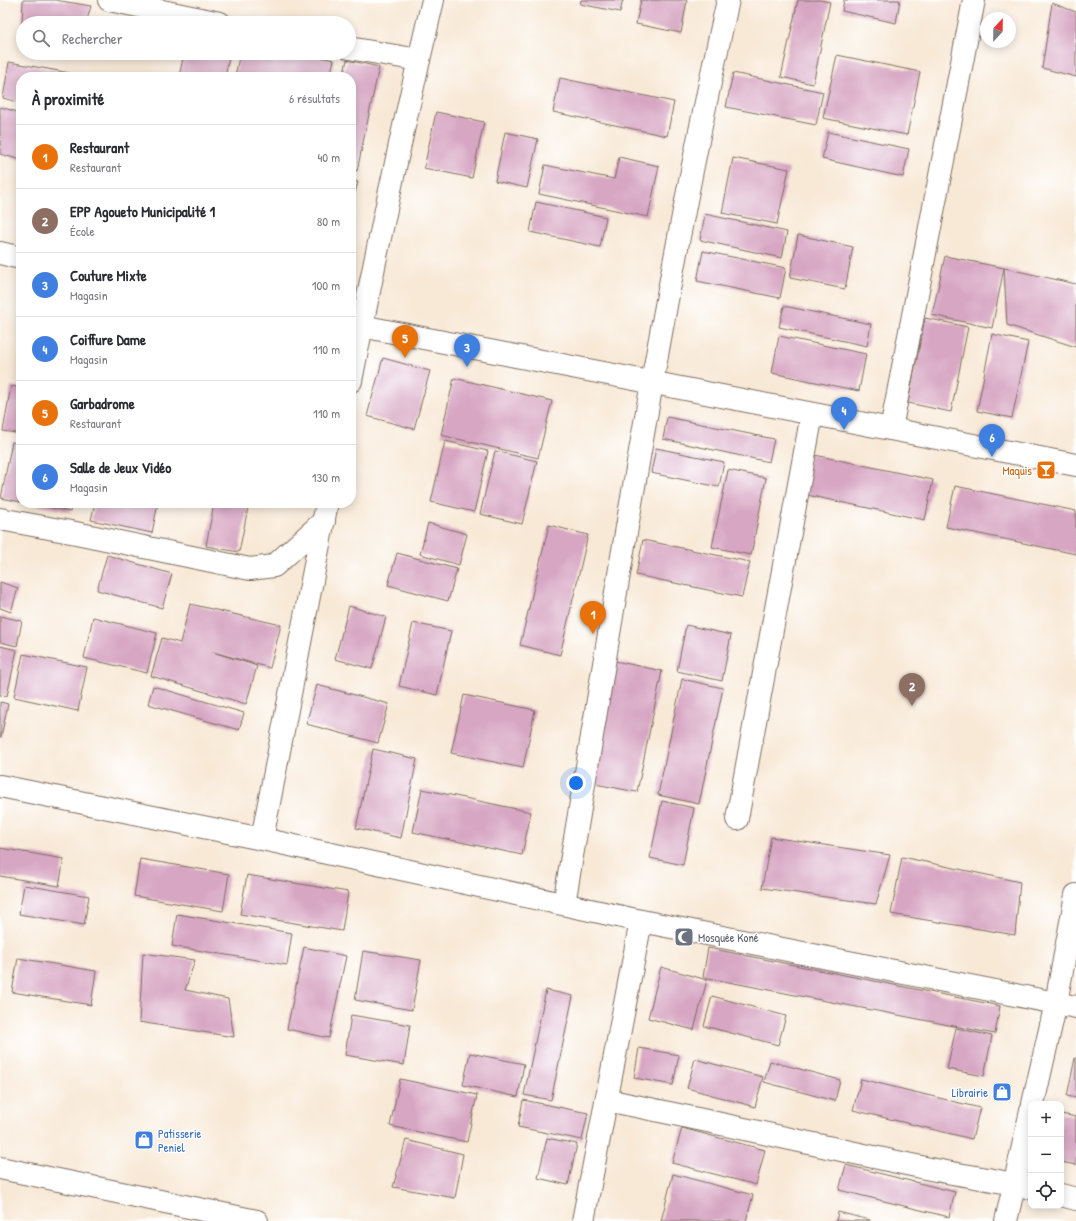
<!DOCTYPE html>
<html lang="fr">
<meta charset="utf-8">
<style>
:root{--surface:#fff;--page:#f7f7f7;--text:#2b2b33;--muted:#7c7c81;--line:#e1e1e2;--accent:#b45309}
body{margin:0;font-family:"Patrick Hand",sans-serif;background:var(--page);color:var(--text)}
.controls{position:absolute;right:12px;bottom:12px;display:grid;overflow:hidden;border-radius:8px;box-shadow:0 2px 10px #0003}
.controls button{width:36px;height:36px;display:grid;place-items:center;padding:0;border:0;border-bottom:1px solid var(--line);background:var(--surface);color:var(--text);font:20px sans-serif}
.compass{position:absolute;left:980px;top:12px;width:36px;height:36px;border-radius:50%;background:var(--surface);box-shadow:0 2px 10px #0003;rotate:22deg}
.you{position:absolute;left:576px;top:783px;width:14px;height:14px;margin:-10px;border:3px solid #fff;border-radius:50%;background:#1a73e8;box-shadow:0 0 0 6px #1a73e833}
.badge{display:grid;place-items:center;width:26px;height:26px;border-radius:50%;background:var(--accent);color:#fff;font-size:13px;font-weight:700}
.pin{position:absolute;translate:-50% -33px;filter:drop-shadow(0 1px 2px #0008)}
.pin::after{content:'';position:absolute;top:21px;width:14px;height:12px;background:inherit;clip-path:polygon(0 0,100% 0,50% 100%)}
.list{margin:0;padding:0;list-style:none}
h2{display:flex;justify-content:space-between;align-items:center;height:52px;margin:0;padding:0 16px;font-size:17px}
h2 small{font-size:13px;font-weight:400;color:var(--muted)}
.list li{display:grid;grid-template-columns:26px 1fr auto;gap:12px;align-items:center;box-sizing:border-box;height:64px;padding:0 16px;border-top:1px solid var(--line)}
.list b{display:block;font-size:15px;white-space:nowrap}
.list p{margin:0;font-size:13px;white-space:nowrap;color:var(--muted)}
.list em{font-size:13px;font-style:normal;color:var(--muted)}
.icon{flex:none;width:22px;height:22px;fill:none;stroke:currentColor;stroke-width:2;stroke-linecap:round;stroke-linejoin:round}
.map{position:relative;flex:none;width:1076px;height:1221px;overflow:hidden}
.search{position:absolute;background:var(--surface);box-shadow:0 2px 10px #0003;left:16px;top:16px;width:340px;height:44px;display:flex;align-items:center;gap:10px;box-sizing:border-box;padding:0 14px;border-radius:22px;color:var(--muted);font-size:15px}
.panel{position:absolute;background:var(--surface);box-shadow:0 2px 10px #0003;left:16px;top:72px;width:340px;height:436px;border-radius:16px}
.map>svg:first-child{display:block}
.building{fill:#d7a6c3}
.lines{fill:none;stroke-linecap:round;stroke-linejoin:round}
.street-casing{stroke:#7d6d5f;stroke-width:24}
.street{stroke:#fff;stroke-width:22}
.labels{text-anchor:middle;dominant-baseline:central;stroke-width:3;stroke-linejoin:round;paint-order:stroke}
.food-label{font-size:12px;fill:#c56008;stroke:#fff;text-anchor:end}
.worship-label{font-size:12px;fill:#5b616d;stroke:#fff;text-anchor:start}
.shop-label{font-size:12px;fill:#366cbe;stroke:#fff;text-anchor:end}
</style>
<div class="map">
<svg width="1076" height="1221" viewBox="0 0 1076 1221">
<rect width="100%" height="100%" fill="#fff"/>
<filter id="ink" filterUnits="userSpaceOnUse"><feTurbulence type="fractalNoise" baseFrequency=".025" numOctaves="2"/><feDisplacementMap in="SourceGraphic" scale="8" xChannelSelector="R" yChannelSelector="G"/><feConvolveMatrix kernelMatrix="1 2 1 2 8 2 1 2 1" color-interpolation-filters="sRGB"/></filter>
<filter id="wash" filterUnits="userSpaceOnUse"><feTurbulence type="fractalNoise" baseFrequency=".012" numOctaves="4" result="noise"/><feDisplacementMap in="SourceGraphic" scale="16" xChannelSelector="R" yChannelSelector="G"/><feGaussianBlur stdDeviation="0.9" result="paint"/><feColorMatrix in="noise" values="0 0 0 0 0 0 0 0 0 0 0 0 0 0 0 0 0 1.4 0 .05"/><feComposite in="paint" operator="in"/></filter>
<g filter="url(#wash)">
<rect width="100%" height="100%" fill="#f8e9d7"/>
<g id="blocks">
<!-- building -->
<g class="building">
<polygon points="23,0 55,0 91,6 86,23 22,23"/>
<polygon points="581,0 623,0 620,12 580,4"/>
<polygon points="641,0 687,0 681,33 636,24"/>
<polygon points="798,0 820,0 830,2 813,84 781,77"/>
<polygon points="844,0 900,0 896,23 842,11"/>
<polygon points="1052,3 1076,12 1076,77 1042,68"/>
<polygon points="184,53 230,53 225,77 179,77"/>
<polygon points="240,53 301,53 334,60 330,77 238,77 235,76"/>
<polygon points="837,55 920,72 907,135 823,118"/>
<polygon points="347,60 379,67 357,171 351,169 351,77 343,77"/>
<polygon points="9,62 70,73 69,77 21,77 21,103 3,98"/>
<polygon points="733,73 823,92 816,125 726,107"/>
<polygon points="560,78 674,102 667,136 553,112"/>
<polygon points="0,107 21,113 21,160 0,154"/>
<polygon points="436,112 484,122 472,178 424,168"/>
<polygon points="505,132 538,139 527,188 495,181"/>
<polygon points="828,132 909,149 903,177 822,159"/>
<polygon points="619,157 659,166 648,217 539,194 545,165 614,179"/>
<polygon points="733,158 789,169 777,224 722,213"/>
<polygon points="351,180 358,182 351,207"/>
<polygon points="536,202 606,217 600,247 530,232"/>
<polygon points="705,214 787,232 782,258 700,240"/>
<polygon points="798,235 853,247 845,289 790,278"/>
<polygon points="703,251 786,268 780,298 697,281"/>
<polygon points="945,256 1004,268 1076,284 1076,347 1007,325 1004,268 992,328 932,315"/>
<polygon points="784,306 871,324 867,346 779,327"/>
<polygon points="925,318 968,327 951,412 908,403"/>
<polygon points="992,334 1028,342 1012,418 977,411"/>
<polygon points="779,336 866,354 859,391 772,373"/>
<polygon points="383,358 430,371 414,429 367,416"/>
<polygon points="454,378 552,401 538,458 441,435"/>
<polygon points="11,386 21,388 21,434 3,431"/>
<polygon points="667,417 774,439 769,462 663,439"/>
<polygon points="445,441 488,451 474,512 431,502"/>
<polygon points="12,442 21,444 21,502 1,498"/>
<polygon points="656,448 724,462 719,487 651,473"/>
<polygon points="495,451 537,461 522,524 480,514"/>
<polygon points="810,454 933,480 925,520 802,494"/>
<polygon points="728,470 766,478 751,555 712,547"/>
<polygon points="955,486 1076,511 1076,554 946,527"/>
<polygon points="28,503 72,503 70,512"/>
<polygon points="95,503 158,503 152,533 91,520"/>
<polygon points="214,503 249,503 239,552 206,546"/>
<polygon points="428,523 467,534 459,565 420,554"/>
<polygon points="549,525 588,535 560,655 520,645"/>
<polygon points="643,540 750,562 742,597 636,575"/>
<polygon points="397,553 457,569 448,601 388,585"/>
<polygon points="107,555 172,574 162,608 97,590"/>
<polygon points="0,582 18,588 11,612 0,608"/>
<polygon points="190,604 281,625 270,668 213,652 257,666 246,704 151,676 162,638 180,643"/>
<polygon points="349,606 386,617 372,669 335,659"/>
<polygon points="0,616 22,621 17,646 0,642"/>
<polygon points="93,617 157,633 147,673 84,658"/>
<polygon points="413,623 451,631 437,695 399,686"/>
<polygon points="686,625 731,635 722,681 677,671"/>
<polygon points="0,646 17,650 7,696 0,695"/>
<polygon points="23,654 87,667 78,711 14,697"/>
<polygon points="615,661 662,671 637,792 590,783"/>
<polygon points="682,679 723,688 699,804 658,795"/>
<polygon points="317,685 389,704 378,743 306,724"/>
<polygon points="153,686 244,713 239,730 148,704"/>
<polygon points="464,695 535,710 523,768 451,753"/>
<polygon points="0,702 8,704 1,737 0,737"/>
<polygon points="373,749 417,759 401,838 356,828"/>
<polygon points="422,789 531,812 522,855 413,832"/>
<polygon points="662,801 694,808 683,865 650,858"/>
<polygon points="771,837 890,855 876,904 762,888"/>
<polygon points="0,848 64,859 59,886 0,876"/>
<polygon points="902,857 1020,882 1015,935 891,914"/>
<polygon points="140,859 229,874 223,911 134,896"/>
<polygon points="247,875 348,892 342,931 240,914"/>
<polygon points="24,885 89,896 84,925 19,914"/>
<polygon points="177,914 292,933 287,965 172,946"/>
<polygon points="304,947 346,956 329,1038 287,1029"/>
<polygon points="708,948 1000,1006 995,1034 703,977"/>
<polygon points="363,951 421,960 412,1010 355,1000"/>
<polygon points="143,953 195,960 185,990 228,999 234,1037 139,1022"/>
<polygon points="18,958 96,971 91,1005 12,992"/>
<polygon points="661,967 707,980 694,1030 648,1018"/>
<polygon points="546,990 573,996 551,1100 524,1095"/>
<polygon points="712,996 786,1016 778,1045 704,1026"/>
<polygon points="351,1015 410,1025 404,1065 345,1055"/>
<polygon points="956,1028 992,1036 984,1076 947,1069"/>
<polygon points="639,1048 679,1055 673,1085 634,1078"/>
<polygon points="470,1053 524,1064 518,1097 463,1085"/>
<polygon points="1075,1058 1076,1058 1076,1098 1067,1096"/>
<polygon points="695,1059 763,1077 755,1107 687,1088"/>
<polygon points="770,1061 840,1080 835,1101 764,1082"/>
<polygon points="400,1079 477,1095 467,1142 390,1126"/>
<polygon points="861,1079 980,1108 972,1139 853,1110"/>
<polygon points="523,1100 588,1113 582,1140 518,1127"/>
<polygon points="1061,1114 1076,1117 1076,1165 1061,1162"/>
<polygon points="682,1128 765,1150 756,1185 672,1163"/>
<polygon points="547,1138 577,1144 568,1185 538,1178"/>
<polygon points="406,1140 463,1154 455,1198 393,1187"/>
<polygon points="846,1165 955,1192 949,1217 839,1190"/>
<polygon points="673,1174 753,1195 746,1221 661,1221"/>
<polygon points="838,1212 870,1220 870,1221 836,1221"/>
</g>
</g>
</g>
<g filter="url(#ink)">
<use href="#blocks" fill-opacity="0" stroke="#7d6d5f" stroke-width="1"/>
<g class="lines">
<!-- street casing -->
<g class="street-casing">
<g id="street">
<polyline points="109,0 220,23"/>
<polyline points="349,48 419,60"/>
<polyline points="0,253 21,258"/>
<polyline points="351,324 1076,465"/>
<path d="M 351,381 C 376,253 403,126 433,0"/>
<polyline points="891,429 974,0"/>
<polyline points="0,519 76,533 250,569 274,566 324,521"/>
<polyline points="0,786 262,839 641,921 1076,1007"/>
<polyline points="737,819 812,414"/>
<polyline points="262,839 327,503"/>
<path d="M 564,904 C 615,602 661,299 728,0"/>
<path d="M 606,1100 C 711,1121 816,1145 921,1167 C 957,1175 995,1179 1031,1188"/>
<polyline points="1033,1104 1056,1003 1076,895"/>
<polyline points="0,1168 257,1221"/>
<polyline points="1061,1195 1076,1199"/>
<polyline points="583,1221 641,921"/>
<polyline points="1006,1221 1031,1111"/>
</g>
</g>
<!-- street -->
<use href="#street" class="street"/>
</g>
</g>
<!-- icons -->
<defs>
<g id="bar-square" transform="scale(1)"><rect x="-9" y="-9" width="18" height="18" rx="4" fill="#e8710a" stroke="#fff"/><path d="M-6-5H6L.8 .8V4.5H3.5V6h-7V4.5H-.8V.8Z" fill="#fff"/></g>
<g id="mosque-square" transform="scale(1)"><rect x="-9" y="-9" width="18" height="18" rx="4" fill="#6b7280" stroke="#fff"/><path d="M3.5-4.9A6 6 0 1 0 3.5 4.9A5 5 0 1 1 3.5-4.9Z" fill="#fff"/></g>
<g id="shop-square" transform="scale(1)"><rect x="-9" y="-9" width="18" height="18" rx="4" fill="#3f7fe0" stroke="#fff"/><path d="M-5-2.5h2.3a2.7 3.5 0 0 1 5.4 0H5L5.5 6h-11ZM-1.5-2.5h3a1.5 2.3 0 0 0-3 0Z" fill="#fff"/></g>
</defs>
<g fill-rule="evenodd">
<use href="#bar-square" x="1046" y="470"/>
<use href="#mosque-square" x="684" y="937"/>
<use href="#shop-square" x="1002" y="1092"/>
<use href="#shop-square" x="144" y="1140"/>
</g>
<g class="labels">
<!-- food labels -->
<g class="food-label">
<text x="1032" y="470">Maquis</text>
</g>
<!-- worship labels -->
<g class="worship-label">
<text x="698" y="937">Mosquée Koné</text>
</g>
<!-- shop labels -->
<g class="shop-label">
<text x="988" y="1092">Librairie</text>
<text x="158" y="1133" text-anchor="start">Patisserie<tspan x="158" dy="14">Peniel</tspan></text>
</g>
</g>
</svg>
<div class="controls">
<button>+</button>
<button>−</button>
<button><svg class="icon" aria-label="locate" viewBox="0 0 24 24"><circle cx="12" cy="12" r="6"/><path d="M12 2v4M12 18v4M2 12h4M18 12h4"/></svg></button>
</div>
<svg class="compass" viewBox="-18 -18 36 36"><path d="M0-13l5 13h-10z" fill="#e53935"/><path d="M0 13l5-13h-10z" fill="#7c7c81"/></svg>
<div class="you"></div>
<div class="pin badge" style="left:593px;top:634px;background:#e8710a">1</div>
<div class="pin badge" style="left:912px;top:706px;background:#8d6e63">2</div>
<div class="pin badge" style="left:467px;top:367px;background:#3f7fe0">3</div>
<div class="pin badge" style="left:844px;top:430px;background:#3f7fe0">4</div>
<div class="pin badge" style="left:405px;top:358px;background:#e8710a">5</div>
<div class="pin badge" style="left:992px;top:457px;background:#3f7fe0">6</div>
<div class="search"><svg class="icon" aria-label="search" viewBox="0 0 24 24"><circle cx="10" cy="10" r="6"/><path d="M15 15l6 6"/></svg>Rechercher</div>
<section class="panel">
<h2>À proximité<small>6 résultats</small></h2>
<ul class="list">
<li><span class="badge" style="background:#e8710a">1</span><div><b>Restaurant</b><p>Restaurant</p></div><em>40 m</em></li>
<li><span class="badge" style="background:#8d6e63">2</span><div><b>EPP Agoueto Municipalité 1</b><p>École</p></div><em>80 m</em></li>
<li><span class="badge" style="background:#3f7fe0">3</span><div><b>Couture Mixte</b><p>Magasin</p></div><em>100 m</em></li>
<li><span class="badge" style="background:#3f7fe0">4</span><div><b>Coiffure Dame</b><p>Magasin</p></div><em>110 m</em></li>
<li><span class="badge" style="background:#e8710a">5</span><div><b>Garbadrome</b><p>Restaurant</p></div><em>110 m</em></li>
<li><span class="badge" style="background:#3f7fe0">6</span><div><b>Salle de Jeux Vidéo</b><p>Magasin</p></div><em>130 m</em></li>
</ul>
</section>
</div>
